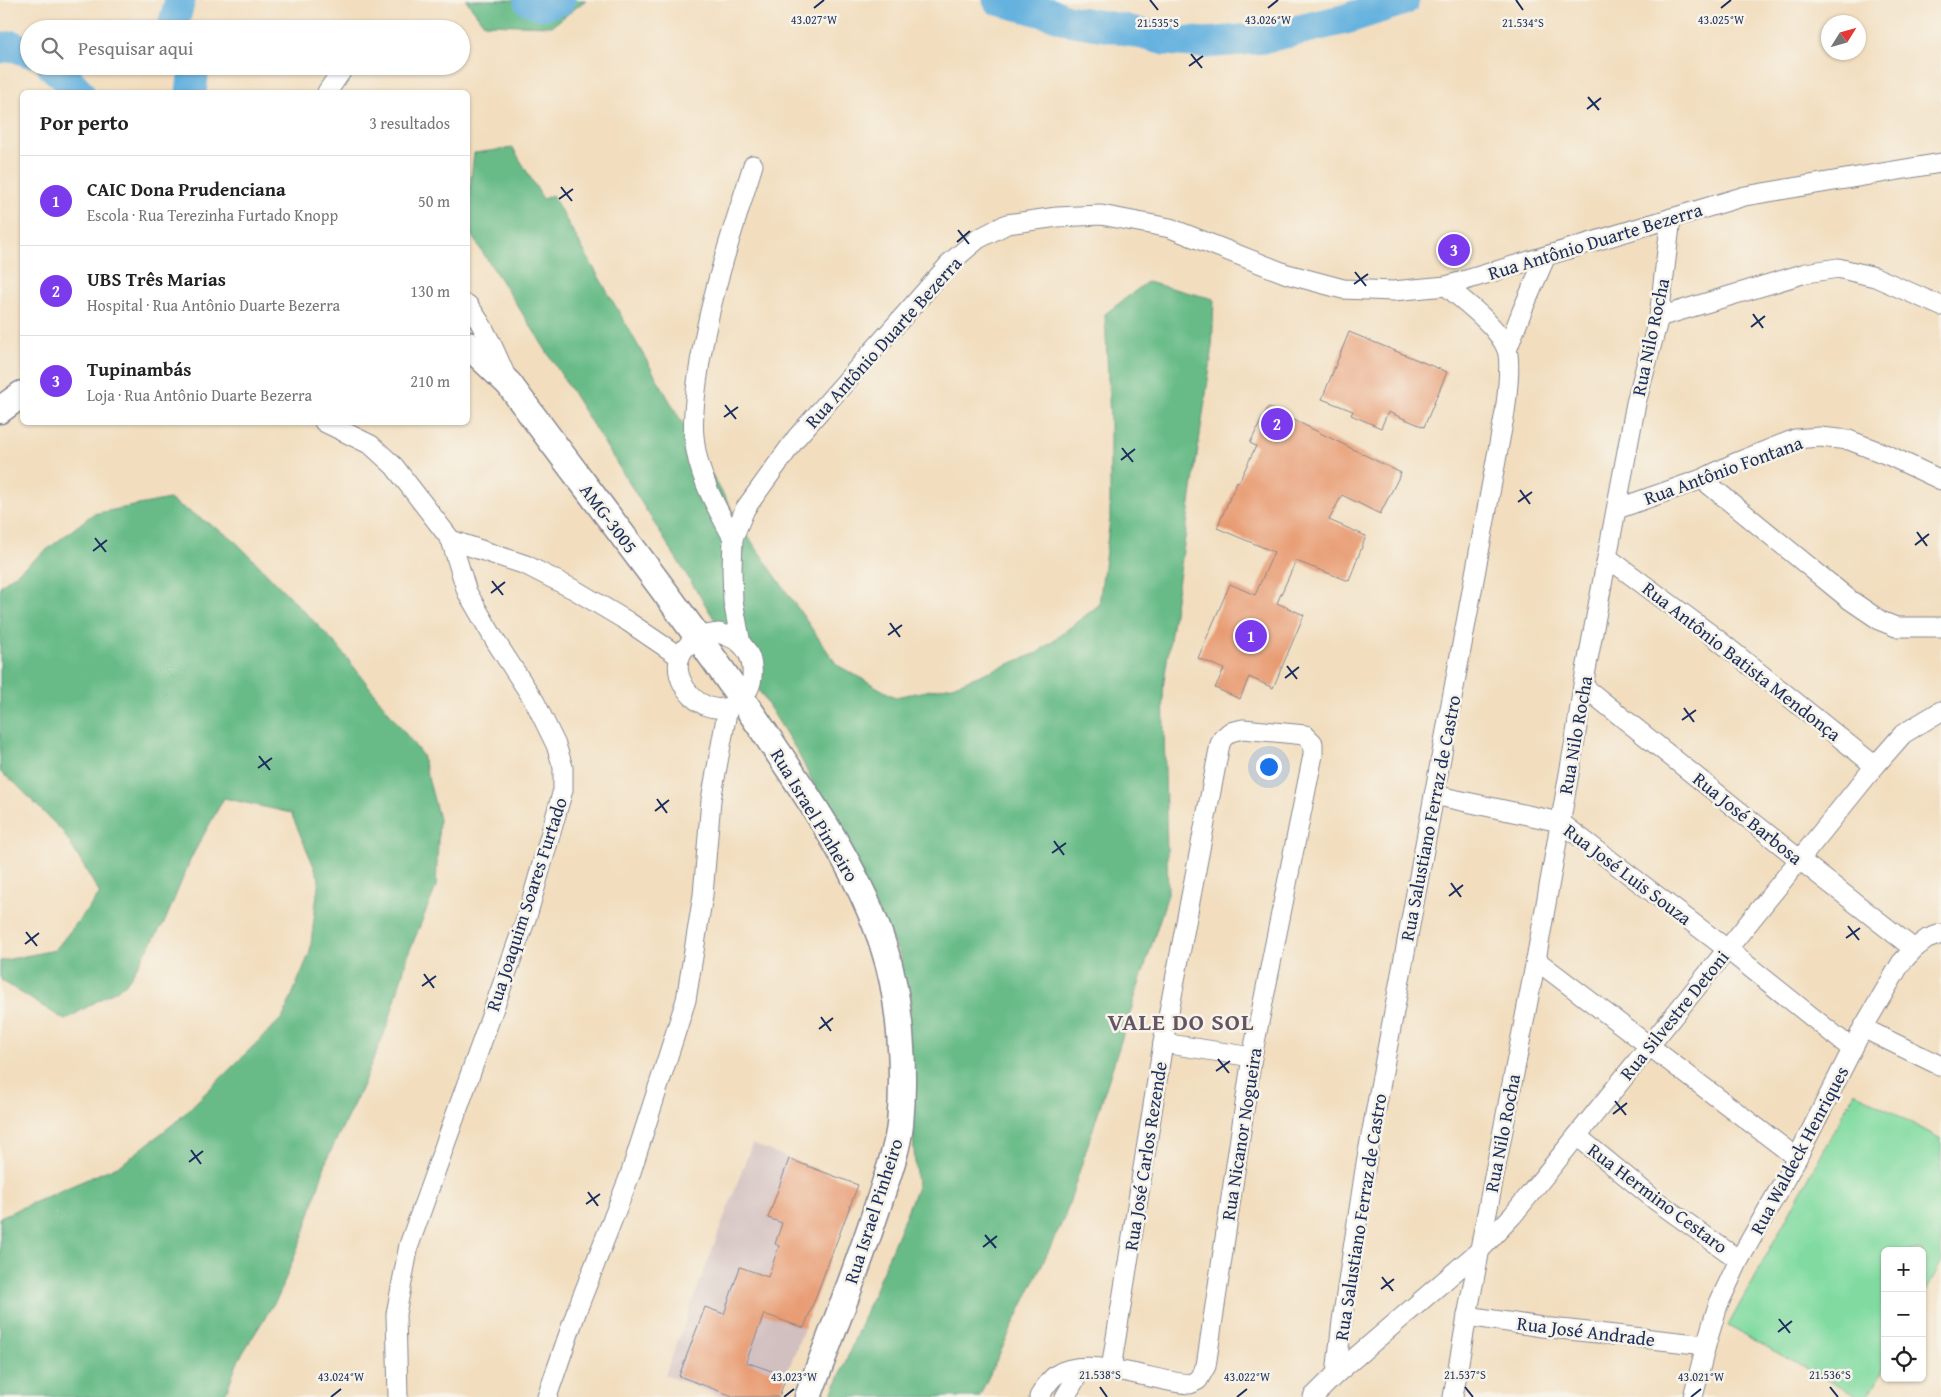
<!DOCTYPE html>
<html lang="pt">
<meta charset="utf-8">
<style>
:root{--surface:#fff;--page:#f6f6f6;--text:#222;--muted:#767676;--line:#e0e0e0;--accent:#7c3aed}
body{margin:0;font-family:"Gentium Book Plus",serif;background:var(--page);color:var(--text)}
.controls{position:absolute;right:15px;bottom:15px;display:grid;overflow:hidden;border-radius:8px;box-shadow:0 1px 4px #0004}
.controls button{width:45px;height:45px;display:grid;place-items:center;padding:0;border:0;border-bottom:1px solid var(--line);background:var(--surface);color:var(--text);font:25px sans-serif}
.compass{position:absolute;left:1821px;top:15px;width:45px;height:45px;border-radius:50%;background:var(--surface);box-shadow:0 1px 4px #0004;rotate:53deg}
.you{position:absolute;left:1268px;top:766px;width:18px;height:18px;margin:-12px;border:4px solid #fff;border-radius:50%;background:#1a73e8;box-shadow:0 0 0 8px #1a73e833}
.badge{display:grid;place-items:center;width:32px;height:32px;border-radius:50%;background:var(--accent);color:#fff;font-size:16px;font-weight:700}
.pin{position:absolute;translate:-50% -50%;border:2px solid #fff;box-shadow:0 1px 5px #0006}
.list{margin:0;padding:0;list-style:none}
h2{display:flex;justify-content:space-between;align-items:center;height:65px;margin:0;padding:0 20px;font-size:21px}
h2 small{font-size:16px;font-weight:400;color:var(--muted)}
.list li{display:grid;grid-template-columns:32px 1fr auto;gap:15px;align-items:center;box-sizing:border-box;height:90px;padding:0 20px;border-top:1px solid var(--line)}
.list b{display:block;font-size:19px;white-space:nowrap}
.list p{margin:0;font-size:16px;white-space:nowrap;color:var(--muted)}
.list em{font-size:16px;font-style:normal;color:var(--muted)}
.icon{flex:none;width:28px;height:28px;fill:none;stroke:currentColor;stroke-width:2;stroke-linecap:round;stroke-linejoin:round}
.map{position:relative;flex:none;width:1941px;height:1397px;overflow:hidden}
.search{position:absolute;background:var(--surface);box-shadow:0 1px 4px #0004;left:20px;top:20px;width:450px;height:55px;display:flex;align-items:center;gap:12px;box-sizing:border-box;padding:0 18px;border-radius:28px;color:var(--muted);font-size:19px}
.panel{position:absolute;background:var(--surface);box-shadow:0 1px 4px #0004;left:20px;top:90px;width:450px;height:335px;border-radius:8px}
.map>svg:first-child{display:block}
.industrial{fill:#d2bfc0}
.green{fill:#81dba1;stroke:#4e8580}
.forest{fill:#68bb87;stroke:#427572}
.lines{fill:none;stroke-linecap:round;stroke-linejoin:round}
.river{stroke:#66b2df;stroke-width:31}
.building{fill:#e89b72}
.street-casing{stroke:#86868e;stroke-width:21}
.secondary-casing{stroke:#86868e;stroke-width:29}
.street{stroke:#fff;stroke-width:19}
.secondary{stroke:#fff;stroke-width:26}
.ticks{fill:none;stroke:#1b2f5e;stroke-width:2}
.labels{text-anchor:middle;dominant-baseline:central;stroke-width:5;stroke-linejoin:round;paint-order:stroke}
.street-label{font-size:19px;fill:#1b2f5e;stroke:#f7f3e8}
.district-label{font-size:24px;font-weight:bold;letter-spacing:1px;fill:#635565;stroke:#f7f3e8}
.ticks-label{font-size:12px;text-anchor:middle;fill:#1b2f5e;stroke:#f7f3e8;stroke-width:5;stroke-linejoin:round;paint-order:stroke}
</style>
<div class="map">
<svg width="1941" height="1397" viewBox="0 0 1941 1397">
<rect width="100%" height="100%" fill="#f7f3e8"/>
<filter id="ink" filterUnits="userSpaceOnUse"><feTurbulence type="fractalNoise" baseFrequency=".02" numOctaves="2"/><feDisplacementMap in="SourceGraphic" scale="10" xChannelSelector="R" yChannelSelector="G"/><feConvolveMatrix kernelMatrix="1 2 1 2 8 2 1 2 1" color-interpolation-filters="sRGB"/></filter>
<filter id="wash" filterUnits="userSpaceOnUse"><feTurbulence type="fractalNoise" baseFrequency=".0096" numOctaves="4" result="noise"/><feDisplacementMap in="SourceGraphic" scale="20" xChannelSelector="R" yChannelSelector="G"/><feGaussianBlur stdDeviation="1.12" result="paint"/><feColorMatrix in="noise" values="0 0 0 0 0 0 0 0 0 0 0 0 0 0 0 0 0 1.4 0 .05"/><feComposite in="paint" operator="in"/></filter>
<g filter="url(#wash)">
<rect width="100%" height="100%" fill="#f2debf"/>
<!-- industrial -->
<polygon class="industrial" points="752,1144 858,1185 778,1397 723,1397 665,1375"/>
<!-- green -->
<polygon class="green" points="1855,1092 1941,1139 1941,1263 1922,1298 1922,1251 1885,1251 1885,1367 1868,1397 1858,1397 1728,1326"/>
<!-- forest -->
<g class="forest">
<polygon points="466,0 586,0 552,26 484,24"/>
<polygon points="513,148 543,199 552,195 743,529 837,665 895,697 952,686 1037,653 1099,605 1110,520 1110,420 1105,314 1147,282 1214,299 1212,353 1163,688 1168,894 1065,1216 979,1397 831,1397 917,1187 906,1053 901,958 797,751 532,328 468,230 468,204 474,153"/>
<polygon points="169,499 232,538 337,645 422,755 439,819 436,887 409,952 388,1024 361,1089 327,1159 305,1230 279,1295 239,1359 224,1397 0,1397 0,1217 122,1164 177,1121 283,1017 310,952 319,878 291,813 224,798 192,856 165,921 126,984 65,1020 2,981 0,976 0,961 55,950 100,894 64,833 15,783 0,772 0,586 93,514"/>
</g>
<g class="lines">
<!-- river -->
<g class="river">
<polyline points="529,0 543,5 560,0"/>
<polyline points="998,0 1055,15 1067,20 1123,29 1165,40 1206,43 1264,38 1346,19 1404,0"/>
<polyline points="176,29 174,22 180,0"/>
<polyline points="0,48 13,46 29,52"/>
<polyline points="52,66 66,78 79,92"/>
<polyline points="191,92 194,69 193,66"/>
</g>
</g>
<g id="blocks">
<!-- building -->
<g class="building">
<polygon points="1349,332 1447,372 1424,427 1388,412 1381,428 1351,415 1353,411 1322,399"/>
<polygon points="1268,407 1401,473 1380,514 1342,495 1329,520 1366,536 1349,581 1296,561 1277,603 1304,615 1273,688 1249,677 1240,699 1215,688 1224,669 1198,658 1230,584 1255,595 1274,552 1217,528 1237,481 1239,482 1256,446 1250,443"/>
<polygon points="789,1159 858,1185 804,1328 764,1314 746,1362 786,1376 779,1397 735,1397 679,1376 705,1307 724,1314 740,1267 768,1277 779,1246 775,1244 782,1223 768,1218"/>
</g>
</g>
</g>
<g filter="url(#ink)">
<use href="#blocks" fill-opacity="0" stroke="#86868e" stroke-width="1"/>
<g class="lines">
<!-- street casing -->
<g class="street-casing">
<g id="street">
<polyline points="327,92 345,66"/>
<path d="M 468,305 C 485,327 496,353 507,379"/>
<polyline points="1659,317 1806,273 1838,268 1875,277 1941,306"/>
<polyline points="1507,350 1522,311 1546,256"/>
<polyline points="324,422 371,445 394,466 451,540 467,592 496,642 535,702 556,745 563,767 563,790 528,913 409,1245 396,1314 398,1397"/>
<polyline points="1702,479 1850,600 1881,621 1896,627 1941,627"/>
<polyline points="1617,509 1702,479 1735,463 1795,439 1820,437 1849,440 1890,456 1941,480"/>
<path d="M 733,538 C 715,505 697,474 694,436 C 692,419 695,400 697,383 C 706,308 731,236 753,165"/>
<polyline points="451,540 526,565 575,590 627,621 680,657"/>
<polyline points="1608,558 1717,639 1875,766"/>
<path d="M 719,633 C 727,636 733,638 740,643 C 755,656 757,683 742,698 C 721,720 691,704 681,680 C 670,652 694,635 719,633 Z"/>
<polyline points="741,644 733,601 732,570 733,538 745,509 797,437 952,261 978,239 1007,224 1057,217 1101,215 1170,228 1287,274 1343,289 1393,291 1446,286 1745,196 1941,163"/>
<polyline points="1583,686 1800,860 1914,949"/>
<polyline points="1434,795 1560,822 1727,949 1852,1049"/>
<polyline points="1536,960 1797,1158"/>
<polyline points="1863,1028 1941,1066"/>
<polyline points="1163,1043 1252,1057"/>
<polyline points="1577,1136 1655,1200 1739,1260"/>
<polyline points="1467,1316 1542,1327 1706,1345"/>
<path d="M 1336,1374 L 1342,1321 L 1366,1163 L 1505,412 C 1507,398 1511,362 1507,350 C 1499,327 1464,301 1446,286"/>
<polyline points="547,1397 577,1310 630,1175 686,1000 703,895 711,800 728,707"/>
<path d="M 1039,1397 C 1044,1389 1048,1381 1056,1375 C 1085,1354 1156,1382 1190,1384 L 1198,1380 L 1206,1366 L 1252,1057 L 1313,755 L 1313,743 L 1305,735 L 1243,729 L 1230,732 L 1223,738 L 1220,744 L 1163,1043 L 1111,1369"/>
<polyline points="1065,1397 1082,1368"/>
<polyline points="1313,1397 1336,1374 1479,1251 1513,1215 1875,766 1903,734 1941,711"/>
<polyline points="1453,1397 1467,1316 1536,960 1575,740 1583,686 1636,403 1659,317 1671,218"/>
<polyline points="1693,1397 1706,1345 1718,1305 1739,1260 1797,1158 1863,1028 1901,963 1914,949 1927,939 1941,934"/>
</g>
</g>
<!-- secondary casing -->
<g class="secondary-casing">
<g id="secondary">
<path d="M 468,345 L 509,384 C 597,503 689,619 771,742 C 815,807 860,873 884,948 C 901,999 905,1072 900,1125 C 897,1151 887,1177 879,1202 C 858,1268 832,1332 808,1397"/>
<polyline points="0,410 22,394"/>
</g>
</g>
<!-- street -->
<use href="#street" class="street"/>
<!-- secondary -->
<use href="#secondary" class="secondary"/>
</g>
</g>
<!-- ticks -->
<path class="ticks" d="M 1150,0 L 1158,10M 1516,0 L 1523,10M 814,8 L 824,0M 1268,8 L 1278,0M 1721,8 L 1731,0M 1191,54 L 1202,68M 1189,66 L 1203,56M 1588,97 L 1599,110M 1587,109 L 1601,98M 561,187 L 572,201M 559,199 L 573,189M 958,230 L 969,244M 957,242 L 970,231M 1355,272 L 1366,286M 1354,284 L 1368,274M 1753,314 L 1763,328M 1751,327 L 1765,316M 725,405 L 736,419M 724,417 L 738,407M 1122,448 L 1133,462M 1121,460 L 1135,449M 1520,490 L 1530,504M 1518,502 L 1532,492M 1917,532 L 1927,546M 95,538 L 106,552M 1915,545 L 1929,534M 93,551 L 107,540M 492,581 L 503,595M 491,593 L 505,582M 890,623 L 900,637M 888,635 L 902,625M 1287,666 L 1297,679M 1285,678 L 1299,667M 1684,708 L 1694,722M 1682,720 L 1696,710M 259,756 L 270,770M 258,768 L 272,758M 657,799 L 667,813M 655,811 L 669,800M 1054,841 L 1064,855M 1052,853 L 1066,843M 1451,883 L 1461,897M 1449,896 L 1463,885M 1848,926 L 1859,940M 26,932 L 37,946M 1846,938 L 1860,928M 25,944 L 39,933M 424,974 L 434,988M 422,986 L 436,976M 821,1017 L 831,1031M 819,1029 L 833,1018M 1218,1059 L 1229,1073M 1216,1071 L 1230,1061M 1615,1101 L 1626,1115M 1613,1114 L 1627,1103M 191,1150 L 201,1164M 189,1162 L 203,1151M 588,1192 L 598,1206M 586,1204 L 600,1194M 985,1235 L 996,1248M 983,1247 L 997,1236M 1382,1277 L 1393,1291M 1381,1289 L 1394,1279M 1779,1319 L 1790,1333M 1778,1332 L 1792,1321M 1100,1387 L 1107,1397M 1465,1387 L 1473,1397M 1830,1387 L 1838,1397M 331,1397 L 341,1389M 784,1397 L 794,1389M 1237,1397 L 1247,1389M 1691,1397 L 1701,1389"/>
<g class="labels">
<!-- street labels -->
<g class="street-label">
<text transform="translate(1595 241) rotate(-17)">Rua Antônio Duarte Bezerra</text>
<text transform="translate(1650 337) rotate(-78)">Rua Nilo Rocha</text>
<text transform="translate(883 342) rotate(-48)">Rua Antônio Duarte Bezerra</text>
<text transform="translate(1723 470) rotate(-20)">Rua Antônio Fontana</text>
<text transform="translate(609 518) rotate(53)">AMG-3005</text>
<text transform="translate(1742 661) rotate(38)">Rua Antônio Batista Mendonça</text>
<text transform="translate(1575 735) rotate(-80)">Rua Nilo Rocha</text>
<text transform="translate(815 815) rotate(59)">Rua Israel Pinheiro</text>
<text transform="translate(1430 818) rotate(-79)">Rua Salustiano Ferraz de Castro</text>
<text transform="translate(1748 818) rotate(39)">Rua José Barbosa</text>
<text transform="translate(1628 874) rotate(37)">Rua José Luis Souza</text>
<text transform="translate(526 904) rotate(-72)">Rua Joaquim Soares Furtado</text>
<text transform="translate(1674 1015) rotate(-51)">Rua Silvestre Detoni</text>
<text transform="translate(1502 1133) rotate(-79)">Rua Nilo Rocha</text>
<text transform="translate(1241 1134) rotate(-81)">Rua Nicanor Nogueira</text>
<text transform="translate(1799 1150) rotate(-62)">Rua Waldeck Henriques</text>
<text transform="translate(1145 1156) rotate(-81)">Rua José Carlos Rezende</text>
<text transform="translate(1658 1198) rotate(37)">Rua Hermino Cestaro</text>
<text transform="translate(873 1211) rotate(-72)">Rua Israel Pinheiro</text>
<text transform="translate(1360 1217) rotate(-81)">Rua Salustiano Ferraz de Castro</text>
<text transform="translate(1586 1331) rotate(7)">Rua José Andrade</text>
</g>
<!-- district labels -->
<g class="district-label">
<text x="1181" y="1021">VALE DO SOL</text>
</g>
</g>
<g class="ticks-label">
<text x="814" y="24">43.027°W</text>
<text x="1268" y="24">43.026°W</text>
<text x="1721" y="24">43.025°W</text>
<text x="1158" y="27">21.535°S</text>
<text x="1523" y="27">21.534°S</text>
<text x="1100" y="1379">21.538°S</text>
<text x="1465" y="1379">21.537°S</text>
<text x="1830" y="1379">21.536°S</text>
<text x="341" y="1381">43.024°W</text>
<text x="794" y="1381">43.023°W</text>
<text x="1247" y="1381">43.022°W</text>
<text x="1701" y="1381">43.021°W</text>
</g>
</svg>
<div class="controls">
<button>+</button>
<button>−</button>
<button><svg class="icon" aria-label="locate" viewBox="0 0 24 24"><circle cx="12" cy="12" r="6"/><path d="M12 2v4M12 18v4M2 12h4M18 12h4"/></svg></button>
</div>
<svg class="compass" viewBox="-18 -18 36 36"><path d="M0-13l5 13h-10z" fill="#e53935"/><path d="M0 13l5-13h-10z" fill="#767676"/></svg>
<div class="you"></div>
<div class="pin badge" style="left:1251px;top:636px">1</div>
<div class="pin badge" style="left:1277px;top:424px">2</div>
<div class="pin badge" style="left:1454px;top:250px">3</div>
<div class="search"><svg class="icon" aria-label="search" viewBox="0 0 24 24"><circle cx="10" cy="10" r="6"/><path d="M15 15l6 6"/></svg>Pesquisar aqui</div>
<section class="panel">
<h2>Por perto<small>3 resultados</small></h2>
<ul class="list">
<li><span class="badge">1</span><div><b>CAIC Dona Prudenciana</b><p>Escola · Rua Terezinha Furtado Knopp</p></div><em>50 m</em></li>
<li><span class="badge">2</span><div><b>UBS Três Marias</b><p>Hospital · Rua Antônio Duarte Bezerra</p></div><em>130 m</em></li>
<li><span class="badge">3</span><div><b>Tupinambás</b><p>Loja · Rua Antônio Duarte Bezerra</p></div><em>210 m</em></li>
</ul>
</section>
</div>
